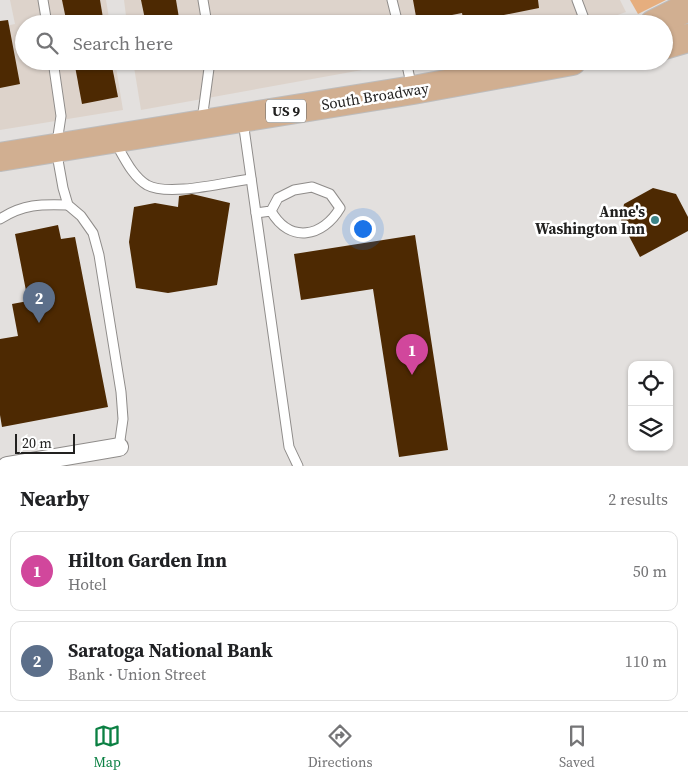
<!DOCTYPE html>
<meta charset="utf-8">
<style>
:root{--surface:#fff;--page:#f2f2f2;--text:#202124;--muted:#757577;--line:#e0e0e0;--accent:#0b8043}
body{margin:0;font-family:"Source Serif 4",serif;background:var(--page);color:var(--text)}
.controls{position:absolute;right:15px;bottom:15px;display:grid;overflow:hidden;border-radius:10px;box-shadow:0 1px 4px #0004}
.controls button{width:45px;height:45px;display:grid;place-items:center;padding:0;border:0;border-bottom:1px solid var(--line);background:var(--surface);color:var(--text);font:25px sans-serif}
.scale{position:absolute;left:15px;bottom:12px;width:60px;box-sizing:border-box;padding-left:5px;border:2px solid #222120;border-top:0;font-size:14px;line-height:18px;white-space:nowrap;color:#222120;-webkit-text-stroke:4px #fff;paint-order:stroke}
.you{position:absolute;left:362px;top:228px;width:18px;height:18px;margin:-12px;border:4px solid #fff;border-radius:50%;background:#1a73e8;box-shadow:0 0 0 8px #1a73e833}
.badge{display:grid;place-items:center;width:32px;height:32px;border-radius:50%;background:var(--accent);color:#fff;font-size:16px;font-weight:700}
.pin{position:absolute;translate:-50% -41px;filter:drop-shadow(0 1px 2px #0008)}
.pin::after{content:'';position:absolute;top:26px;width:18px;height:15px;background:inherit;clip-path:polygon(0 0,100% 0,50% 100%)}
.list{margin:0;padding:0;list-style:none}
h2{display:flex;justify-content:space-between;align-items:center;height:65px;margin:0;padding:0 20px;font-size:21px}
h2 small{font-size:16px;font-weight:400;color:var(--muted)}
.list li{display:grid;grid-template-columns:32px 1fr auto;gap:15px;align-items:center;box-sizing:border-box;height:80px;margin:0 10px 10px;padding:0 10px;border:1px solid var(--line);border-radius:10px}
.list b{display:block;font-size:19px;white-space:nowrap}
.list p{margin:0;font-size:16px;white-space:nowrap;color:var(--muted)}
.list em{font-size:16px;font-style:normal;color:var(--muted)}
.icon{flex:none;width:28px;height:28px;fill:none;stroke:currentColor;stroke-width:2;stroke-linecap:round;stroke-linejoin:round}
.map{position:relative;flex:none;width:688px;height:466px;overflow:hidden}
.search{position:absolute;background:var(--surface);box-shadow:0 1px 4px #0004;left:15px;right:15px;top:15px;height:55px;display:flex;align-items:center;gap:12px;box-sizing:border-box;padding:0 18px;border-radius:28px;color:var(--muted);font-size:19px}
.sheet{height:245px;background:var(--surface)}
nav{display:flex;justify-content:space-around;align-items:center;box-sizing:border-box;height:70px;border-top:1px solid var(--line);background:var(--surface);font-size:14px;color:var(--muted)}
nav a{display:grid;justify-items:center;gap:2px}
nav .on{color:var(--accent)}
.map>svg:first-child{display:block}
.built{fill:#ddd3cb}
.green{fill:#e6ae7e}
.building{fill:#4d2902}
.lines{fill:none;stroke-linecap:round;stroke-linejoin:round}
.service-casing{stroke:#8f8c8a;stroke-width:11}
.minor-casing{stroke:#8f8c8a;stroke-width:20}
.primary-casing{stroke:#bdbcbc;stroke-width:30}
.service{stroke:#fff;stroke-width:9}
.minor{stroke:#fff;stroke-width:18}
.primary{stroke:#d1af91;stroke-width:28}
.poi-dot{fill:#3c8488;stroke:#fff;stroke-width:2}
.labels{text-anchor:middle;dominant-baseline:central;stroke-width:5;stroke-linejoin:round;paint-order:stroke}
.shield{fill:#fff;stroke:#646463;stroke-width:1}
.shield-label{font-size:14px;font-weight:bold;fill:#222120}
.street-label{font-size:15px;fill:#222120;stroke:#fff}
.poi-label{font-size:15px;font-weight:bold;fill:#222120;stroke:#fff;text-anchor:end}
</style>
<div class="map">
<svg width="688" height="466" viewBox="0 0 688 466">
<rect width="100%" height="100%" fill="#e3e0de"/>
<!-- built -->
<g class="built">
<polygon points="10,0 106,0 110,24 24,24 24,61 115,61 123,110 0,130 0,27 15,24"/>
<polygon points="124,0 620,0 626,12 592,24 127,24"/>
<polygon points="133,61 412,61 141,110"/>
</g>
<!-- green -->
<polygon class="green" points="630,0 666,0 638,14"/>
<!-- building -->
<g class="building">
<polygon points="62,0 100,0 104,24 67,24"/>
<polygon points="141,0 176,0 180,24 146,24"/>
<polygon points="413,0 538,0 539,8 464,23 462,13 417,22"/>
<polygon points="8,20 20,84 0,88 0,21"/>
<polygon points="74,61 111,61 118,97 82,104"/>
<polygon points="653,188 676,194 688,217 688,231 640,257 621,221 624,204"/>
<polygon points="192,194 230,203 217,285 168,293 136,288 129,242 134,207 155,203 178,207 179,196"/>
<polygon points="58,225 61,239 75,237 108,407 2,427 0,415 0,339 18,336 12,304 28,301 15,234"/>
<polygon points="415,235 448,450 399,457 373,289 301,300 294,254"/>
</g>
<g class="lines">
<!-- service casing -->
<g class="service-casing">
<g id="service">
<polyline points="43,0 47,24"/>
<polyline points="203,0 207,24"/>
<polyline points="392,0 398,24"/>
<polyline points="577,0 586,24"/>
<polyline points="53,61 61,116 56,149 63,188 68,205 81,216 93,233 99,255 121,392 123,419 119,447"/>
<polyline points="406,61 412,88"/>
<polyline points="202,120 210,61"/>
<polyline points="243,121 289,447 298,466"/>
<path d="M 115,142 C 124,157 132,176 147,185 C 169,197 226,182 251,179"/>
<path d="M 256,213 L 271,211 L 278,198 L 294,190 L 312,187 L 330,194 L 340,208 C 323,237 290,244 271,211"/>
<path d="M 0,219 C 23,204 41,204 68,205"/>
</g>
</g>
<!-- minor casing -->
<g class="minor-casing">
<polyline id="minor" points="7,466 119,447"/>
</g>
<!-- primary casing -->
<g class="primary-casing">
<g id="primary">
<polyline points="654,24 688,7"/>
<polyline points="664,45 688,38"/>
<polyline points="0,157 413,90 572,61"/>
</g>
</g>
<!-- service -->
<use href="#service" class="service"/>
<!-- minor -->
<use href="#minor" class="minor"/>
<!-- primary -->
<use href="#primary" class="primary"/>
</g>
<!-- markers -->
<circle class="poi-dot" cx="655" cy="220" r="5"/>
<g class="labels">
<!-- shield labels -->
<rect class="shield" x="266" y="99.5" width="40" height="23" rx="4"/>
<g class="shield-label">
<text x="286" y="111">US 9</text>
</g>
<!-- street labels -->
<g class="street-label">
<text transform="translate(375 96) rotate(-9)">South Broadway</text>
</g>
<!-- poi labels -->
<g class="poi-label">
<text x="645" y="211">Anne's<tspan x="645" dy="17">Washington Inn</tspan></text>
</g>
</g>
</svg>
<div class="controls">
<button><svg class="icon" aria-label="locate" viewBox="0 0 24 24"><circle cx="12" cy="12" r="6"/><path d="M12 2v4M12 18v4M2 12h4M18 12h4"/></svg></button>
<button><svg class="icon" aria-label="layers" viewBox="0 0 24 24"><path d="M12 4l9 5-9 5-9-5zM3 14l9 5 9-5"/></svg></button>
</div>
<div class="scale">20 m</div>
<div class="you"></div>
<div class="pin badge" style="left:412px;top:375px;background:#d1479c">1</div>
<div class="pin badge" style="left:39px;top:323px;background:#5c6f8a">2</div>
<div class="search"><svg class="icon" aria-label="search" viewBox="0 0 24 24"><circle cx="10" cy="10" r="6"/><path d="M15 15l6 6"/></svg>Search here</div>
</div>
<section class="sheet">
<h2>Nearby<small>2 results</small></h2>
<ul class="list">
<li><span class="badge" style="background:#d1479c">1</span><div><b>Hilton Garden Inn</b><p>Hotel</p></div><em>50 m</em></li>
<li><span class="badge" style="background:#5c6f8a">2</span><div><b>Saratoga National Bank</b><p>Bank · Union Street</p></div><em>110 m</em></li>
</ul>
</section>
<nav>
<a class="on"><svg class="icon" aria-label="map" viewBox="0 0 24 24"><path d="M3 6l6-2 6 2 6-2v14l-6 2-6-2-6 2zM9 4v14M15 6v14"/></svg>Map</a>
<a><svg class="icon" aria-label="directions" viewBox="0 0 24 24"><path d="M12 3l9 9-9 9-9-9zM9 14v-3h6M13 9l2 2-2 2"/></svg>Directions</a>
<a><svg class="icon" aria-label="saved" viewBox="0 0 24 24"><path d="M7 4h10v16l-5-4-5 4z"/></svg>Saved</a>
</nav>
